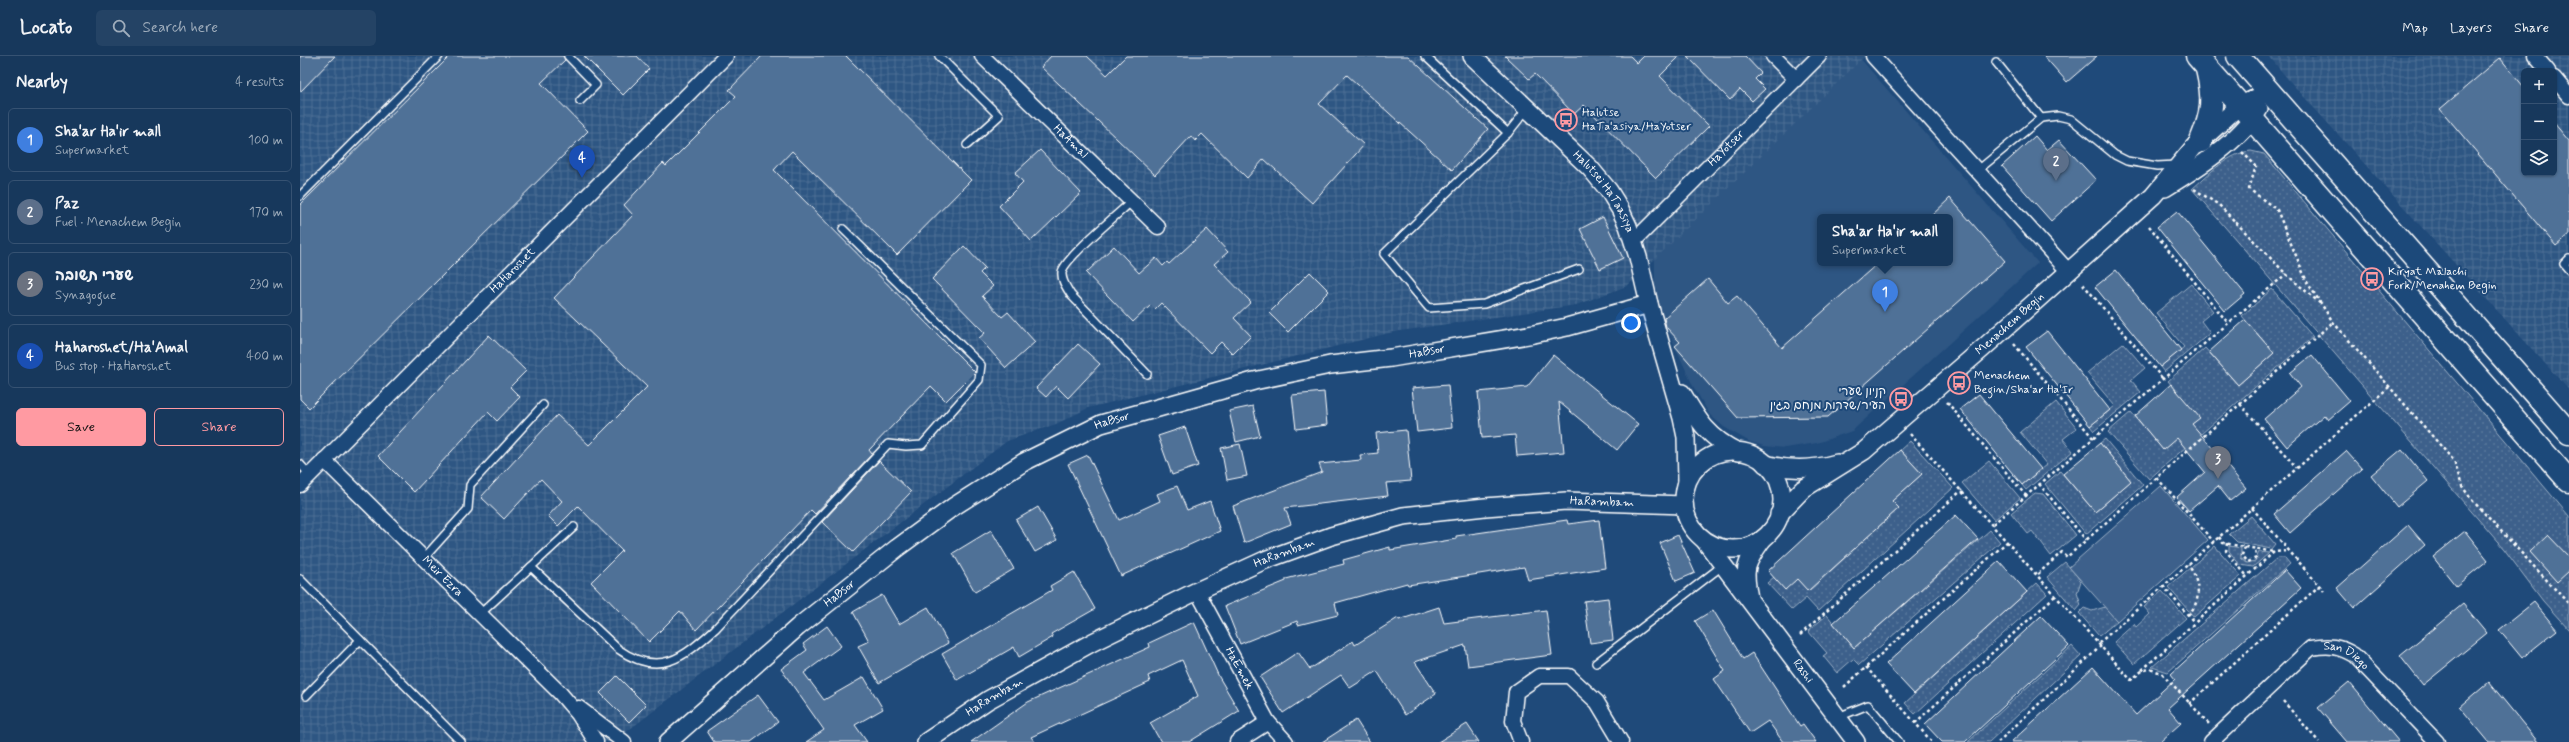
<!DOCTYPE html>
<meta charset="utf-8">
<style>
:root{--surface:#17385c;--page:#244365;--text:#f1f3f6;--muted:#9eacbb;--line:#365272;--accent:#ff9aa2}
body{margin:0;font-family:Mynerve,"Playpen Sans Hebrew",sans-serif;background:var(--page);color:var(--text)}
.controls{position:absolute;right:12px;top:12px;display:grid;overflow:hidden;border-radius:6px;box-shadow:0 1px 3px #0004}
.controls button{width:36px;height:36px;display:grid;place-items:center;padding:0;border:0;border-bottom:1px solid var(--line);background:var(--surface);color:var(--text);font:20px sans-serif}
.you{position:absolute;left:1331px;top:267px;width:14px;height:14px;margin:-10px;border:3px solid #fff;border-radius:50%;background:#1a73e8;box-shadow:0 0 0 6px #1a73e833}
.badge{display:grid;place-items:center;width:26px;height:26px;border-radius:50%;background:var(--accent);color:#fff;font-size:13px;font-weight:700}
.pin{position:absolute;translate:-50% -33px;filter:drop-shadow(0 1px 2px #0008)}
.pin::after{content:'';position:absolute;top:21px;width:14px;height:12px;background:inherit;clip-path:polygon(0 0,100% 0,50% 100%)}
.popup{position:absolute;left:1517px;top:158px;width:136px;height:52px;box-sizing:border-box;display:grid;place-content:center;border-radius:6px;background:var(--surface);filter:drop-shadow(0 1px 3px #0005);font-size:13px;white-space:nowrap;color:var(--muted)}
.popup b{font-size:15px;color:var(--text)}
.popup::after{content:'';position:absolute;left:50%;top:100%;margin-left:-8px;border:8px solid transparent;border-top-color:var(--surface)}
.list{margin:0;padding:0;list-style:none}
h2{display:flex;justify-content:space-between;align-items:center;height:52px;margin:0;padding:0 16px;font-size:17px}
h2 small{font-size:13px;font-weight:400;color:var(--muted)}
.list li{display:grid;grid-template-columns:26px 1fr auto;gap:12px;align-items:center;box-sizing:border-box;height:64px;margin:0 8px 8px;padding:0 8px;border:1px solid var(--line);border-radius:6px}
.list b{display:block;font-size:15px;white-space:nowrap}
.list p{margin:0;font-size:13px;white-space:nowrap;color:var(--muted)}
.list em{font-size:13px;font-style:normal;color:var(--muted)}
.actions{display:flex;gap:8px;padding:12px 16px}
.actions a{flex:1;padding:9px 0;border:1px solid var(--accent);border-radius:6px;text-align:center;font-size:14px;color:var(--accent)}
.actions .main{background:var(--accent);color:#111}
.icon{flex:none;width:22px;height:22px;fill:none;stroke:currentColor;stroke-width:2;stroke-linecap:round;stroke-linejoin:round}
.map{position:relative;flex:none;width:2269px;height:686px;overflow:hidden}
header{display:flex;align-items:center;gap:24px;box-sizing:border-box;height:56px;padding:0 20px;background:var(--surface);border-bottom:1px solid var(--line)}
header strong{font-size:19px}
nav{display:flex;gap:22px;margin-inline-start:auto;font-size:14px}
.search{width:280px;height:36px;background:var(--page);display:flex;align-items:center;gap:10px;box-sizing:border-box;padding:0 14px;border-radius:6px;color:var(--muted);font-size:15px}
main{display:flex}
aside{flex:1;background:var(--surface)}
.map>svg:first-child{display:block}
.built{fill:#2e5683;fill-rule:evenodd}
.industrial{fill:url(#industrial-grid);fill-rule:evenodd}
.green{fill:url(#green-dots);stroke:#9eb0c5}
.pitch{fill:#3c618b;stroke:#9eb0c5}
.building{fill:#507197;stroke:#fff}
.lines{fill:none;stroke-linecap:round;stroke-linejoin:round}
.service-casing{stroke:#fff;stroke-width:10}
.minor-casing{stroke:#fff;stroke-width:17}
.tertiary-casing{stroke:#fff;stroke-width:20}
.trunk-casing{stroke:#fff;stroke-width:25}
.path{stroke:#fff;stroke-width:2.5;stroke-dasharray:3 3;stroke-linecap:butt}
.service{stroke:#1f4a7a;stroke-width:7}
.minor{stroke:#1f4a7a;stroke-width:14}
.tertiary{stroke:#1f4a7a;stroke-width:17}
.trunk{stroke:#1f4a7a;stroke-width:22}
.labels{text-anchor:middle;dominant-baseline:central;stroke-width:4;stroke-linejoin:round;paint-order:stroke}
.poi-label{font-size:12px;fill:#fff;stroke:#1f4a7a;text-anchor:start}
.street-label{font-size:12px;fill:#fff;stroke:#1f4a7a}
</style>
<header>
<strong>Locato</strong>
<div class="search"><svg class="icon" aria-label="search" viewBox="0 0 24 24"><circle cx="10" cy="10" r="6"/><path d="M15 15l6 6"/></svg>Search here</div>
<nav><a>Map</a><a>Layers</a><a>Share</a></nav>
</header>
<main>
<aside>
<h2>Nearby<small>4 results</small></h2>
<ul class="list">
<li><span class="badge" style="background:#3f7fe0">1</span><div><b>Sha'ar Ha'ir mall</b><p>Supermarket</p></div><em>100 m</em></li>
<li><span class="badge" style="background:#5c6f8a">2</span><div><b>Paz</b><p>Fuel · Menachem Begin</p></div><em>170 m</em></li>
<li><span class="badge" style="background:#6b7280">3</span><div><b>שערי תשובה</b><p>Synagogue</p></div><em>230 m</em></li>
<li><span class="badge" style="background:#1a4fb4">4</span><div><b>Haharoshet/Ha'Amal</b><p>Bus stop · HaHaroshet</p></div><em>400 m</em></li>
</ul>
<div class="actions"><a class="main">Save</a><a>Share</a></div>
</aside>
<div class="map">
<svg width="2269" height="686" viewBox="0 0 2269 686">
<defs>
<pattern id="industrial-grid" width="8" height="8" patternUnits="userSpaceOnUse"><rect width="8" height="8" fill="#2e5683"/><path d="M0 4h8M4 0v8" fill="none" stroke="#4d6f96"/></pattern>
<pattern id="green-dots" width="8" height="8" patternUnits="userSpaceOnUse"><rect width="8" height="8" fill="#3c618b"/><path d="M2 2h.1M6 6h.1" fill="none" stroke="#59799c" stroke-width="1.8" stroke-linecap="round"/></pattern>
</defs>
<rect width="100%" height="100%" fill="#1f4a7a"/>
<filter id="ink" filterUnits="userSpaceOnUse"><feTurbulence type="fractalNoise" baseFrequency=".025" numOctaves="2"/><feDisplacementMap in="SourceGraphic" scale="8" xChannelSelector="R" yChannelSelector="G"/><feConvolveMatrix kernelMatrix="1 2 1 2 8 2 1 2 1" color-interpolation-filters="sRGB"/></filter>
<g filter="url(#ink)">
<!-- built -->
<path class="built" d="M 1558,0 L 1738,207 L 1552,375 L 1517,387 L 1485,392 L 1464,390 L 1450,386 L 1424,371 L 1410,359 L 1393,330 L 1360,257 L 1355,231 L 1355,192 ZM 1520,161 L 1650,161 L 1650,207 L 1520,207 Z"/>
<!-- industrial -->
<g class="industrial">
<polygon points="0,0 1565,0 1327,230 1276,249 1093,276 788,352 756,368 707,385 313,686 0,686"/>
<path d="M 1969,0 L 2269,0 L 2269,334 L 1987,22 ZM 2224,15 L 2254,15 L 2254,117 L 2224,117 Z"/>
</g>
<!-- green -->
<g class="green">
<path d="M 1951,95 L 1964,98 L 2269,460 L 2269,574 L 2243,545 L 2204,493 L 1892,133 C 1909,118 1928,97 1951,95 Z"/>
<polygon points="1891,228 1913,255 1901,265 1910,277 1864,316 1860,311 1884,291 1856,257"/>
<polygon points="1972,233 2013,281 1849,423 1808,376 1831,356 1863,393 1899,362 1868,325 1905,292 1938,329 1974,297 1942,260"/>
<polygon points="1823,287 1845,312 1831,324 1841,336 1794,375 1790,370 1815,350 1787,317"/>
<polygon points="1756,346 1777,372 1763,383 1773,395 1726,434 1722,429 1747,409 1720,376"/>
<polygon points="1805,383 1843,429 1786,478 1745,428 1760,415 1795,456 1831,425 1800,387"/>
<polygon points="1610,385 1653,432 1518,555 1506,542 1492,554 1467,527 1474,521 1497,523 1509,535 1599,452 1592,445 1622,418 1600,394"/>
<polygon points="1689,405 1720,442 1694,464 1662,427"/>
<polygon points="1735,437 1743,438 1776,479 1751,500 1732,475 1728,478 1711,457"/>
<polygon points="1951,460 1975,488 1971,493 1937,486 1929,478"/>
<polygon points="1690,474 1700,486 1559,609 1553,603 1537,617 1523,600 1527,597 1508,575 1527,559 1554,592"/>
<polygon points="1915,490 1941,520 1894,561 1868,531"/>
<polygon points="1929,490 1941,492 1941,502 1947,507 1955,505 1959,496 1969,497 1953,511 1940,509 1929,495"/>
<polygon points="1977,502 1985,502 1990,508 1868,616 1852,611"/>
<polygon points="1765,506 1781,525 1777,537 1781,549 1776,555 1747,521"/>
<polygon points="1737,527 1747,538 1615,658 1605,647"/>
<polygon points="1862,535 1886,562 1834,608 1814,586 1834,568 1836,571 1850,558 1844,551"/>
<polygon points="1805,551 1817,565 1799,580 1779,557 1784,552 1792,555"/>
<polygon points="1772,590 1781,600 1689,686 1668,686"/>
</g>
<!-- pitch -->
<polygon class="pitch" points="1861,430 1908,484 1817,565 1769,511"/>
<!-- building -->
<g class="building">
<polygon points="0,0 35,0 0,36"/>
<polygon points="150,0 263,0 265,4 241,27 288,75 9,352 0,343 0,149"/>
<polygon points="284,0 337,0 349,13 323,39"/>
<polygon points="462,0 546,0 671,124 597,199 492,95 474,114 675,316 646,345 631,330 569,394 572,398 515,458 511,454 396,574 380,555 349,586 291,526 322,495 278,450 258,470 248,460 262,445 241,423 204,463 181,441 257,359 289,389 347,331 254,242 333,159 324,149 363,107 366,110 436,40 429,34"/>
<polygon points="751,0 787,0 807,19 826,0 1108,0 1188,73 1152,114 1047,19 1019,48 1064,89 1012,147 964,103 947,122 902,78 895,85 891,80 855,119 741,11"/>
<polygon points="1205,0 1330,0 1337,7 1344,0 1380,0 1360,20 1409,70 1356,122 1284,49 1274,58 1235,18 1229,23"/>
<polygon points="1387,0 1445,0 1461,17 1455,23 1465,33 1452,45 1440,33 1430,44"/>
<polygon points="1744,0 1797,0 1767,26"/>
<polygon points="2200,2 2224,31 2224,117 2254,117 2254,67 2269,85 2269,179 2256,190 2140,53"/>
<polygon points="1735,80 1747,94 1759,84 1796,124 1751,165 1702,110"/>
<polygon points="740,94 781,137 731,185 699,150 723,126 715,117"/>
<polygon points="1650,142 1705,205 1528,361 1438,362 1375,290 1380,286 1366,271 1364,262 1408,223 1428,247 1437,240 1482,292 1578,207 1650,207 1650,161 1630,161"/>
<polygon points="1877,155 1945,238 1925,255 1857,171"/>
<polygon points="1303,161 1323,202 1300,213 1280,173"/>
<polygon points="907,173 928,196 914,208 951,246 934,262 951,280 933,298 921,286 910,297 861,247 855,253 851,249 833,266 786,217 814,190 839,217 856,202 863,210 867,206 869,208"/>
<polygon points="664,190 685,212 680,217 693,230 682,240 702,261 708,256 735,286 706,312 679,282 685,277 632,223"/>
<polygon points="1816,214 1881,294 1860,311 1795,231"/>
<polygon points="1010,216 1029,235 988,276 969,257"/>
<polygon points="1945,264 1974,297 1938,329 1909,296"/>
<polygon points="1747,275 1810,354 1790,370 1726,291"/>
<polygon points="189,279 226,315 210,331 220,341 197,365 188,356 114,436 78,400"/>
<polygon points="778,288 800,308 768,342 756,330 746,341 736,332"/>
<polygon points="1253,299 1338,368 1317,394 1259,346 1264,396 1217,400 1215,379 1182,382 1178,336 1227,331"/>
<polygon points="2012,299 2050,345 2028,364 2024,359 1987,391 1964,363 2001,331 1990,317"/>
<polygon points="1871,328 1900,362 1892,368 1946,432 1930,445 1918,430 1889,455 1877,441 1905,416 1877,382 1863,394 1835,360"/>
<polygon points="1148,329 1152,372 1117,376 1112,332"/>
<polygon points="1024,336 1027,369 996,373 992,339"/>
<polygon points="1679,338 1741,413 1722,429 1660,353"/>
<polygon points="953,350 960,380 936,386 929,355"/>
<polygon points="885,371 898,410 872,419 858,380"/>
<polygon points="1106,374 1111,425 1086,427 1088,440 985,452 991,468 944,487 933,450 1022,416 1019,408 1061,404 1060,399 1078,397 1076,377"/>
<polygon points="1800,387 1831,425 1795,456 1763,418"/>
<polygon points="940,388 947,420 927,424 921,392"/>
<polygon points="2102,393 2128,425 2097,451 2071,419"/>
<polygon points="1600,394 1622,418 1592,445 1599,452 1508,535 1497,523 1485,534 1468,515"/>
<polygon points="2046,395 2062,413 1990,477 1974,458"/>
<polygon points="788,399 819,464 860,445 857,438 877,430 887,454 910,445 920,475 821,520 768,408"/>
<polygon points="579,405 611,436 553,496 522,466"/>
<polygon points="738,451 757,484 735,496 716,464"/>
<polygon points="1656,459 1678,483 1554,592 1533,567"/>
<polygon points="1267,464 1268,468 1299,464 1305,512 1228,524 1224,511 1108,529 1107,527 1035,547 1038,559 998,569 997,565 940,588 925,550 986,525 986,523 1044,508 1043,504 1090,491 1090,494 1156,483 1156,480"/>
<polygon points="2108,469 2125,489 2054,552 2037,532"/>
<polygon points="691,474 714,513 675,536 653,497"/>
<polygon points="2165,475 2188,504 2156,530 2133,501"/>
<polygon points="1378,479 1395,517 1376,525 1360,487"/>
<polygon points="2248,479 2269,501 2269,515 2257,526 2230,496"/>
<polygon points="1699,505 1727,536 1614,638 1586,608"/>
<polygon points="1985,514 2001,532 1868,652 1881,667 1860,686 1711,686 1793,611 1836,659 1875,623 1871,618"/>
<polygon points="774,516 795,553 751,578 753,581 719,601 714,591 657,624 642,598 752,534 750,530"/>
<polygon points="582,539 599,568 628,551 648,587 579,627 558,590 569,585 553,556"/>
<polygon points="1308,542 1313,584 1290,587 1284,545"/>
<polygon points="2234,546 2257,574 2222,602 2199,574"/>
<polygon points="2163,548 2187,577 2123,629 2100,600"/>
<polygon points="1139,551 1144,567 1246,554 1252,599 1168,610 1165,589 1115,606 1136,638 1105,659 1077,615 1050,632 1041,619 983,657 960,621 998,596 1010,613 1053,585 1055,589 1098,562 1099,564"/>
<polygon points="1413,554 1443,603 1452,597 1500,670 1503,668 1516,686 1483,686 1468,665 1450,677 1414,623 1425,615 1395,565"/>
<polygon points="1741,560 1769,590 1665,686 1642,686 1625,668"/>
<polygon points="894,566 919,621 939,655 889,686 861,686 850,667 898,640 882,604 848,620 850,626 731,681 735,686 671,686 728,646 850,591 849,587"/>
<polygon points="527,570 541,590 504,617 524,644 564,621 583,653 555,669 567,686 506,686 524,674 481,613 507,594 503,588"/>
<polygon points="317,620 346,649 329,666 300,637"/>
<polygon points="2049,626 2099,686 2047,686 2018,652"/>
<polygon points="2189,626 2238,686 2189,686 2160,651"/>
<polygon points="458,639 478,666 451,686 414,686 407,675"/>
<polygon points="1056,664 1070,686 1022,686"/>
<polygon points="1167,668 1179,686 1138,686"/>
</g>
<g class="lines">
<!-- service casing -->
<g class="service-casing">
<g id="service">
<polyline points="268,0 296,29 280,45"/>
<polyline points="639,0 699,60 667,89"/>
<polyline points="1125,0 1208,77 1227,53"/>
<polyline points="1696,6 1741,62"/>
<polyline points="1208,77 1084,198 1129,252 1184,248 1279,213"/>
<polyline points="1677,115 1741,62 1758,60 1771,63 1815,99 1827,105 1857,110 1876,109"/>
<polyline points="0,140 139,0"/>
<path d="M 831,146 C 819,157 764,203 762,216 C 761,225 767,232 771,239 L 847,318"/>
<polyline points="2269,203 2264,208 2269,214"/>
<polyline points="0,408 10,419"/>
<polyline points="124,502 168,453 170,429 243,349"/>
<path d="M 231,511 L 318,593 C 359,622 383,602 415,573 L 588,388 L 606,390 L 622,389 L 679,324 L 681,309 L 543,173"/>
<polyline points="0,523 161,686"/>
<polyline points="180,558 274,471"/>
<polyline points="1296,607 1422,510"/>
<polyline points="6,640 60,584"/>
<polyline points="1538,661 1568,649 1599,686"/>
</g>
</g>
<!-- minor casing -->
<g class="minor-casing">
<g id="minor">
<path id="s1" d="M 682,0 L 858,171"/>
<polyline points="1473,0 1496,23"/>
<polyline points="1573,0 1769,216"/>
<polyline points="2235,0 2248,15"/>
<polyline points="2254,22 2269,40"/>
<path id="s2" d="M 1333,186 L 1519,0"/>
<path id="s3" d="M 24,404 L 260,637 L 278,658 L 296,686"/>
<path id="s4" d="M 0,429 L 426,0"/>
<path id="s5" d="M 897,535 L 968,666 L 986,686"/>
<polyline points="279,652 324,686"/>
<polyline points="937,686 968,666"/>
<polyline points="1221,686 1213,665 1216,636 1239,620 1269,620 1297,646 1321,686"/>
<path id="s6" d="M 1911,686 L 2011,592 C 2029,589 2039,590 2054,599 L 2137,686"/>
</g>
</g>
<!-- tertiary casing -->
<g class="tertiary-casing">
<g id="tertiary">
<path id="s7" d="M 1172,0 L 1290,112 L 1309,135 L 1320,153 L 1328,170 L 1338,201 L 1349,248 L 1382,362 L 1386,381 L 1387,426"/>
<path d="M 1865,132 C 1896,113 1940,85 1959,53"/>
<path d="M 1382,337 C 1398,364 1408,382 1438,396"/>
<circle cx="1433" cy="444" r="49"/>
<path d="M 1465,408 C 1488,414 1513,414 1537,407"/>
<path id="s8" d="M 1479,458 L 1503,433 L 1564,395 L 1681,294 L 1853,140 L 1894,91 L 1939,50 L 1969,36"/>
<path id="s9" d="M 1405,485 L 1556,686"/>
<path d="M 1449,542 C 1443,513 1445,508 1462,484"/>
<path id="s10" d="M 368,686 L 498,571 L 597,492 L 653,451 L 724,406 L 801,368 L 954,325 L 1030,309 L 1091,302 L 1234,278 L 1267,271 L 1349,248"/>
<path id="s11" d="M 626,686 L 688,644 L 793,586 L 897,535 L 965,504 L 1031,480 L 1103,460 L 1185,451 L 1266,445 L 1384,449"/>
</g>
</g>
<!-- trunk casing -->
<g class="trunk-casing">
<g id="trunk">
<polyline points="1897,0 2269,425"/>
<polyline points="1938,0 2269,377"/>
<path d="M 1901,85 C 1913,56 1914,43 1907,13"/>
</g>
</g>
<!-- path -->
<g class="path">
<polyline points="1942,96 1956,110 1949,133 1977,154 2007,226 2033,266 2154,405 2162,430 2171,443 2269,548"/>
<polyline points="1894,133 1919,149 1986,218 2022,249"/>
<polyline points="1849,170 1928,267"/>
<polyline points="1783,228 1863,323"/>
<polyline points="1714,288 1793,382"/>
<polyline points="1647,346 1726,440"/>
<polyline points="1940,348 1997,412"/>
<polyline points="1610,378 1831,624 1842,615 1849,613 1862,617 1909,668"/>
<polyline points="1857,422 1914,486"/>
<polyline points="1739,428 1786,484"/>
<polyline points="1952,452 2024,535"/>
<polyline points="1693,468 1986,218"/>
<polyline points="1919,481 1923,487 1974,496"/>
<polyline points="1927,487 1926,495 1947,520"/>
<polyline points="1945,491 1942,499 1948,506 1956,502 1955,493"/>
<polyline points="1738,518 1762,496 1767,501 2033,266"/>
<polyline points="1863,530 1894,566"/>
<path d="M 1888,559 C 1903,544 1899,525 1888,508"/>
<polyline points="1500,579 1662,434"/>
<polyline points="1799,587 2089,331"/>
<polyline points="1566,611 1632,686"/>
<polyline points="1842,614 1974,496 1988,495"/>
<polyline points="1544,631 1708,485"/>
<polyline points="1983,645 2019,686"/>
<polyline points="1889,648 2020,529"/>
<polyline points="1615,667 1756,539"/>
<polyline points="1698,686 1801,590"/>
</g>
<!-- service -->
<use href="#service" class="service"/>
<!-- minor -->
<use href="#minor" class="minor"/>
<!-- tertiary -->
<use href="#tertiary" class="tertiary"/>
<!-- trunk -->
<use href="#trunk" class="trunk"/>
</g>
</g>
<!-- icons -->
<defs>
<g id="bus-ring" transform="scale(1.15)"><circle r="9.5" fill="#1f4a7a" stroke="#ff9aa2" stroke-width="1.5"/><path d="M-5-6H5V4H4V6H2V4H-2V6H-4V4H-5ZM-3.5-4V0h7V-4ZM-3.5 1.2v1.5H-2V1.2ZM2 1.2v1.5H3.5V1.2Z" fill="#ff9aa2"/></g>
</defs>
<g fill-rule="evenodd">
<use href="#bus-ring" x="1266" y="64"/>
<use href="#bus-ring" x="2072" y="223"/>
<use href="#bus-ring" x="1659" y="327"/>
<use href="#bus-ring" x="1601" y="343"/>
</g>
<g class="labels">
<!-- poi labels -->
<g class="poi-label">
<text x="1282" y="57">Halutse<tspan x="1282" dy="14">HaTa'asiya/HaYotser</tspan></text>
<text x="2088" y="216">Kiryat Malachi<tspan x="2088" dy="14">Fork/Menahem Begin</tspan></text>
<text x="1674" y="320">Menachem<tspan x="1674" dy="14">Begin/Sha'ar Ha'Ir</tspan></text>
<text x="1586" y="336" text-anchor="end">קניון שערי<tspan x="1586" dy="14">העיר/שדרות מנחם בגין</tspan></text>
</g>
<!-- street labels -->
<g class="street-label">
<text stroke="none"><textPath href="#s1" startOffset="123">HaAmal</textPath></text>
<text stroke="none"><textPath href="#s2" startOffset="132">HaYotser</textPath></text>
<text stroke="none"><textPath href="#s7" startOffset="190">Halutsei HaTaasiya</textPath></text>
<text stroke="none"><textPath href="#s4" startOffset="302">HaHaroshet</textPath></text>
<text stroke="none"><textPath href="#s8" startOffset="300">Menachem Begin</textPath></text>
<text stroke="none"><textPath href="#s10" startOffset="874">HaBsor</textPath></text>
<text stroke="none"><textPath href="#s10" startOffset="551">HaBsor</textPath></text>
<text stroke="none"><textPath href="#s11" startOffset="730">HaRambam</textPath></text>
<text stroke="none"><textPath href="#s11" startOffset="406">HaRambam</textPath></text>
<text stroke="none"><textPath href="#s3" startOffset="166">Meir Ezra</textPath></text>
<text stroke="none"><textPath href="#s10" startOffset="227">HaBsor</textPath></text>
<text stroke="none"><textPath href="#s6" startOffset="175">San Diego</textPath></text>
<text stroke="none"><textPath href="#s5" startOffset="88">HaEmek</textPath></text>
<text stroke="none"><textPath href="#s9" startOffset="163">Rashi</textPath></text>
<text stroke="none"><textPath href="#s11" startOffset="82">HaRambam</textPath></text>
</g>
</g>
</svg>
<div class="controls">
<button>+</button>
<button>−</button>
<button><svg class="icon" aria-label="layers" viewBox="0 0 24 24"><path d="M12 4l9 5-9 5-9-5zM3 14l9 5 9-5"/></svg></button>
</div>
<div class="you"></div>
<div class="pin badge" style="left:1585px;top:256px;background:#3f7fe0">1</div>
<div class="popup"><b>Sha'ar Ha'ir mall</b>Supermarket</div>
<div class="pin badge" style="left:1756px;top:125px;background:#5c6f8a">2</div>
<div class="pin badge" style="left:1918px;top:423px;background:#6b7280">3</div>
<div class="pin badge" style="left:282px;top:122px;background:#1a4fb4">4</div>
</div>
</main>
